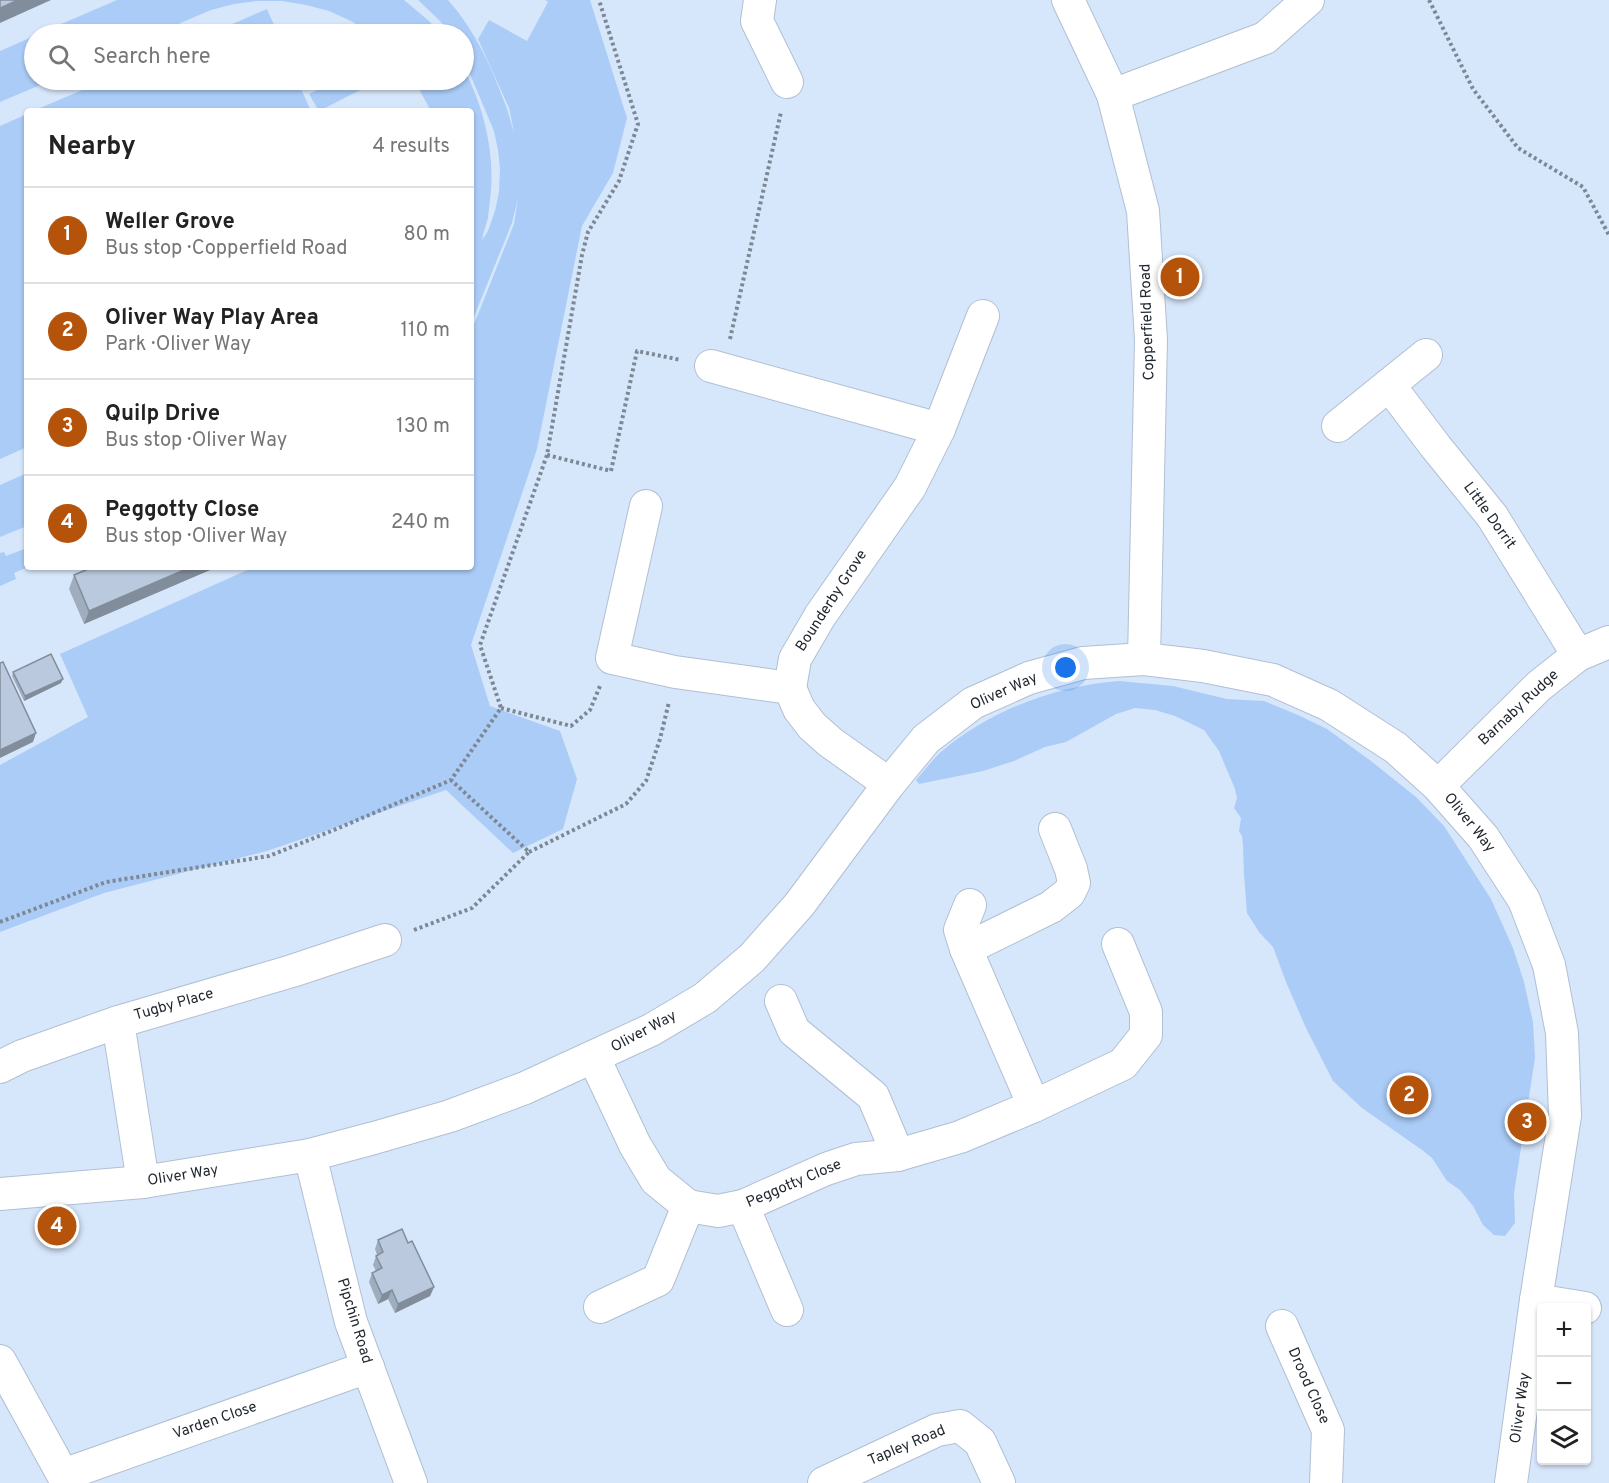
<!DOCTYPE html>
<meta charset="utf-8">
<style>
:root{--surface:#fff;--page:#f2f2f2;--text:#222;--muted:#767676;--line:#e0e0e0;--accent:#b45309}
body{margin:0;font-family:Overpass,sans-serif;background:var(--page);color:var(--text)}
.controls{position:absolute;right:18px;bottom:18px;display:grid;overflow:hidden;border-radius:6px;box-shadow:0 2px 4px #0004}
.controls button{width:54px;height:54px;display:grid;place-items:center;padding:0;border:0;border-bottom:2px solid var(--line);background:var(--surface);color:var(--text);font:30px sans-serif}
.you{position:absolute;left:1066px;top:668px;width:21px;height:21px;margin:-15px;border:4px solid #fff;border-radius:50%;background:#1a73e8;box-shadow:0 0 0 9px #1a73e833}
.badge{display:grid;place-items:center;width:39px;height:39px;border-radius:50%;background:var(--accent);color:#fff;font-size:20px;font-weight:700}
.pin{position:absolute;translate:-50% -50%;border:3px solid #fff;box-shadow:0 2px 6px #0006}
.list{margin:0;padding:0;list-style:none}
h2{display:flex;justify-content:space-between;align-items:center;height:78px;margin:0;padding:0 24px;font-size:26px}
h2 small{font-size:20px;font-weight:400;color:var(--muted)}
.list li{display:grid;grid-template-columns:39px 1fr auto;gap:18px;align-items:center;box-sizing:border-box;height:96px;padding:0 24px;border-top:2px solid var(--line)}
.list b{display:block;font-size:22px;white-space:nowrap}
.list p{margin:0;font-size:20px;white-space:nowrap;color:var(--muted)}
.list em{font-size:20px;font-style:normal;color:var(--muted)}
.icon{flex:none;width:33px;height:33px;fill:none;stroke:currentColor;stroke-width:2;stroke-linecap:round;stroke-linejoin:round}
.map{position:relative;flex:none;width:1609px;height:1483px;overflow:hidden}
.search{position:absolute;background:var(--surface);box-shadow:0 2px 4px #0004;left:24px;top:24px;width:450px;height:66px;display:flex;align-items:center;gap:15px;box-sizing:border-box;padding:0 21px;border-radius:33px;color:var(--muted);font-size:22px}
.panel{position:absolute;background:var(--surface);box-shadow:0 2px 4px #0004;left:24px;top:108px;width:450px;height:462px;border-radius:6px}
.map>svg:first-child{display:block}
.green{fill:#abccf7}
.lines{fill:none;stroke-linecap:round;stroke-linejoin:round}
.minor-casing{stroke:#b0bfd3;stroke-width:34}
.path{stroke:#7d8896;stroke-width:4;stroke-dasharray:3 3;stroke-linecap:butt}
.minor{stroke:#fff;stroke-width:32}
.wall{fill:#a0adbe}
.shaded-wall{fill:#828d9b}
.building{fill:#bac9dd;stroke:#828d9b;stroke-width:1.5}
.labels{text-anchor:middle;dominant-baseline:central;stroke-width:6;stroke-linejoin:round;paint-order:stroke}
.street-label{font-size:15px;fill:#1f252c;stroke:#fff}
</style>
<div class="map">
<svg width="1609" height="1483" viewBox="0 0 1609 1483">
<rect width="100%" height="100%" fill="#d7e7fb"/>
<!-- green -->
<g class="green">
<polygon points="117,0 404,0 429,21 440,34 372,34 351,21 329,11 306,5 282,1 258,1 234,4 211,10 155,34 38,34"/>
<path d="M 418,0 L 448,0 C 475,30 492,68 506,106 C 509,114 511,124 514,132 L 509,108 L 478,39 L 489,20 L 527,41 L 548,2 L 545,0 L 590,0 L 627,118 L 613,173 L 582,226 L 537,449 L 471,645 L 490,706 L 560,731 L 577,779 L 563,829 L 513,853 L 446,790 L 267,851 L 104,893 L 0,932 L 0,765 L 88,717 L 60,654 L 254,567 L 471,567 L 471,332 L 514,224 L 518,198 L 512,223 L 471,324 L 471,111 L 431,111 L 414,80 L 464,80 L 464,69 C 483,106 494,148 491,190 C 490,199 489,209 488,218 C 486,225 483,233 482,240 L 488,231 L 495,211 L 499,192 L 500,169 L 498,150 L 494,131 L 464,60 L 464,34 L 450,34 L 440,21 Z"/>
<polygon points="267,9 278,34 209,34"/>
<polygon points="34,36 34,80 52,80 0,102 0,51"/>
<polygon points="106,80 297,80 311,111 33,111"/>
<polygon points="337,80 380,80 319,111 309,94"/>
<polygon points="27,114 27,447 0,459 0,126"/>
<polygon points="27,473 27,526 0,537 0,485"/>
<polygon points="27,548 28,567 14,573 16,579 0,586 0,553 4,552 6,556"/>
<path d="M 1119,681 L 1173,686 L 1227,699 L 1264,701 L 1298,715 L 1327,729 L 1371,761 L 1416,797 L 1444,826 L 1491,899 L 1513,948 L 1524,982 L 1533,1022 L 1535,1058 L 1514,1193 L 1515,1223 L 1505,1236 L 1494,1235 L 1483,1225 L 1473,1206 L 1460,1190 L 1447,1181 L 1432,1158 L 1422,1150 L 1362,1108 L 1333,1081 L 1306,1028 L 1286,982 L 1273,947 L 1259,932 L 1247,913 L 1244,874 L 1243,845 L 1242,836 L 1239,831 L 1241,818 L 1234,808 L 1237,798 L 1235,789 L 1219,751 L 1204,730 L 1175,716 L 1155,710 L 1135,708 L 1116,714 L 1066,742 L 1045,747 L 1014,761 L 983,771 L 919,784 L 916,780 C 924,771 932,760 941,752 C 990,710 1056,686 1119,681 Z"/>
</g>
<g class="lines">
<!-- minor casing -->
<g class="minor-casing">
<g id="minor">
<polyline points="760,0 757,21 787,82"/>
<polyline points="1068,0 1113,95 1143,211 1151,340 1144,659"/>
<polyline points="1113,95 1265,38 1308,0"/>
<polyline points="711,366 939,429 910,487 820,616 795,659 790,688 799,709 812,726 830,742 889,784"/>
<polyline points="1389,385 1436,447 1492,516 1578,655"/>
<polyline points="1338,426 1426,355"/>
<polyline points="939,429 983,316"/>
<polyline points="646,506 612,658 675,672 790,688"/>
<polyline points="1438,786 1539,686 1578,655 1609,642"/>
<polyline points="970,905 960,930 966,949 1034,1106"/>
<polyline points="966,949 1051,907 1069,893 1074,883 1071,869 1055,829"/>
<polyline points="781,1001 794,1031 873,1096 898,1155"/>
<polyline points="594,1058 635,1145 656,1180 688,1206 718,1211 743,1206 826,1169 856,1159 898,1155 960,1137 1034,1106 1123,1064 1146,1035 1146,1012 1118,944"/>
<polyline points="0,1067 22,1056 118,1022"/>
<polyline points="310,1155 351,1322 411,1483"/>
<polyline points="143,1182 118,1022 292,971 385,940"/>
<polyline points="0,1194 143,1182 310,1155 374,1138 450,1116 525,1088 651,1030 705,998 752,958 799,905 889,784 926,739 973,703 1029,678 1083,663 1144,659 1203,666 1273,680 1329,705 1396,748 1438,786 1483,837 1524,900 1549,965 1562,1033 1565,1116 1536,1300 1511,1483"/>
<polyline points="743,1206 787,1310"/>
<polyline points="1536,1300 1585,1308"/>
<polyline points="600,1307 658,1280 688,1206"/>
<polyline points="1282,1326 1328,1430 1326,1483"/>
<polyline points="0,1361 63,1475 368,1367"/>
<polyline points="824,1483 937,1430 960,1426 980,1442 999,1483"/>
</g>
</g>
<!-- path -->
<g class="path">
<polyline points="1429,0 1473,89 1518,148 1583,187 1609,235"/>
<polyline points="730,339 781,112"/>
<polyline points="547,455 611,471 637,351 681,360"/>
<polyline points="501,708 571,726 590,710 600,686"/>
<polyline points="529,852 626,804 646,781 660,739 669,702"/>
<polyline points="0,922 106,882 269,856 334,830 451,780 501,708 480,645 547,455 582,255 588,232 619,181 638,124 599,0"/>
<polyline points="414,930 472,908 529,852 451,780"/>
</g>
<!-- minor -->
<use href="#minor" class="minor"/>
</g>
<!-- wall -->
<g class="wall">
<polygon points="93,567 217,567 84,624 69,589 74,575"/>
<polygon points="13,672 61,683 24,701 12,676"/>
<polygon points="378,1240 408,1243 434,1287 430,1296 395,1313 388,1299 378,1304 369,1282 372,1273 376,1271 373,1265 376,1256 377,1255 375,1249"/>
</g>
<!-- shaded-wall -->
<g class="shaded-wall">
<polygon points="18,0 51,0 0,23 0,8"/>
<polygon points="191,567 217,567 84,624 89,611"/>
<polygon points="63,679 61,683 24,701 25,696"/>
<polygon points="36,733 33,742 0,758 0,750"/>
<polygon points="434,1287 430,1296 395,1313 398,1304"/>
<polygon points="392,1290 388,1299 378,1304 382,1295"/>
</g>
<!-- building -->
<g class="building">
<polygon points="0,0 18,0 0,8"/>
<polygon points="93,567 191,567 89,611 74,575"/>
<polygon points="51,654 63,679 25,696 13,672"/>
<polygon points="3,662 36,733 0,750 0,663"/>
<polygon points="402,1229 408,1243 412,1241 434,1287 398,1304 392,1290 382,1295 372,1273 382,1268 376,1256 383,1252 378,1240"/>
</g>
<g class="labels">
<!-- street labels -->
<g class="street-label">
<text transform="translate(1148 322) rotate(-92)">Copperfield Road</text>
<text transform="translate(1489 516) rotate(54)">Little Dorrit</text>
<text transform="translate(832 601) rotate(-57)">Bounderby Grove</text>
<text transform="translate(1004 692) rotate(-24)">Oliver Way</text>
<text transform="translate(1519 708) rotate(-43)">Barnaby Rudge</text>
<text transform="translate(1469 823) rotate(51)">Oliver Way</text>
<text transform="translate(174 1005) rotate(-16)">Tugby Place</text>
<text transform="translate(644 1032) rotate(-28)">Oliver Way</text>
<text transform="translate(183 1176) rotate(-9)">Oliver Way</text>
<text transform="translate(794 1184) rotate(-23)">Peggotty Close</text>
<text transform="translate(354 1321) rotate(73)">Pipchin Road</text>
<text transform="translate(1308 1386) rotate(66)">Drood Close</text>
<text transform="translate(1521 1408) rotate(-82)">Oliver Way</text>
<text transform="translate(215 1421) rotate(-19)">Varden Close</text>
<text transform="translate(907 1446) rotate(-23)">Tapley Road</text>
</g>
</g>
</svg>
<div class="controls">
<button>+</button>
<button>−</button>
<button><svg class="icon" aria-label="layers" viewBox="0 0 24 24"><path d="M12 4l9 5-9 5-9-5zM3 14l9 5 9-5"/></svg></button>
</div>
<div class="you"></div>
<div class="pin badge" style="left:1180px;top:277px">1</div>
<div class="pin badge" style="left:1409px;top:1095px">2</div>
<div class="pin badge" style="left:1527px;top:1122px">3</div>
<div class="pin badge" style="left:57px;top:1226px">4</div>
<div class="search"><svg class="icon" aria-label="search" viewBox="0 0 24 24"><circle cx="10" cy="10" r="6"/><path d="M15 15l6 6"/></svg>Search here</div>
<section class="panel">
<h2>Nearby<small>4 results</small></h2>
<ul class="list">
<li><span class="badge">1</span><div><b>Weller Grove</b><p>Bus stop · Copperfield Road</p></div><em>80 m</em></li>
<li><span class="badge">2</span><div><b>Oliver Way Play Area</b><p>Park · Oliver Way</p></div><em>110 m</em></li>
<li><span class="badge">3</span><div><b>Quilp Drive</b><p>Bus stop · Oliver Way</p></div><em>130 m</em></li>
<li><span class="badge">4</span><div><b>Peggotty Close</b><p>Bus stop · Oliver Way</p></div><em>240 m</em></li>
</ul>
</section>
</div>
